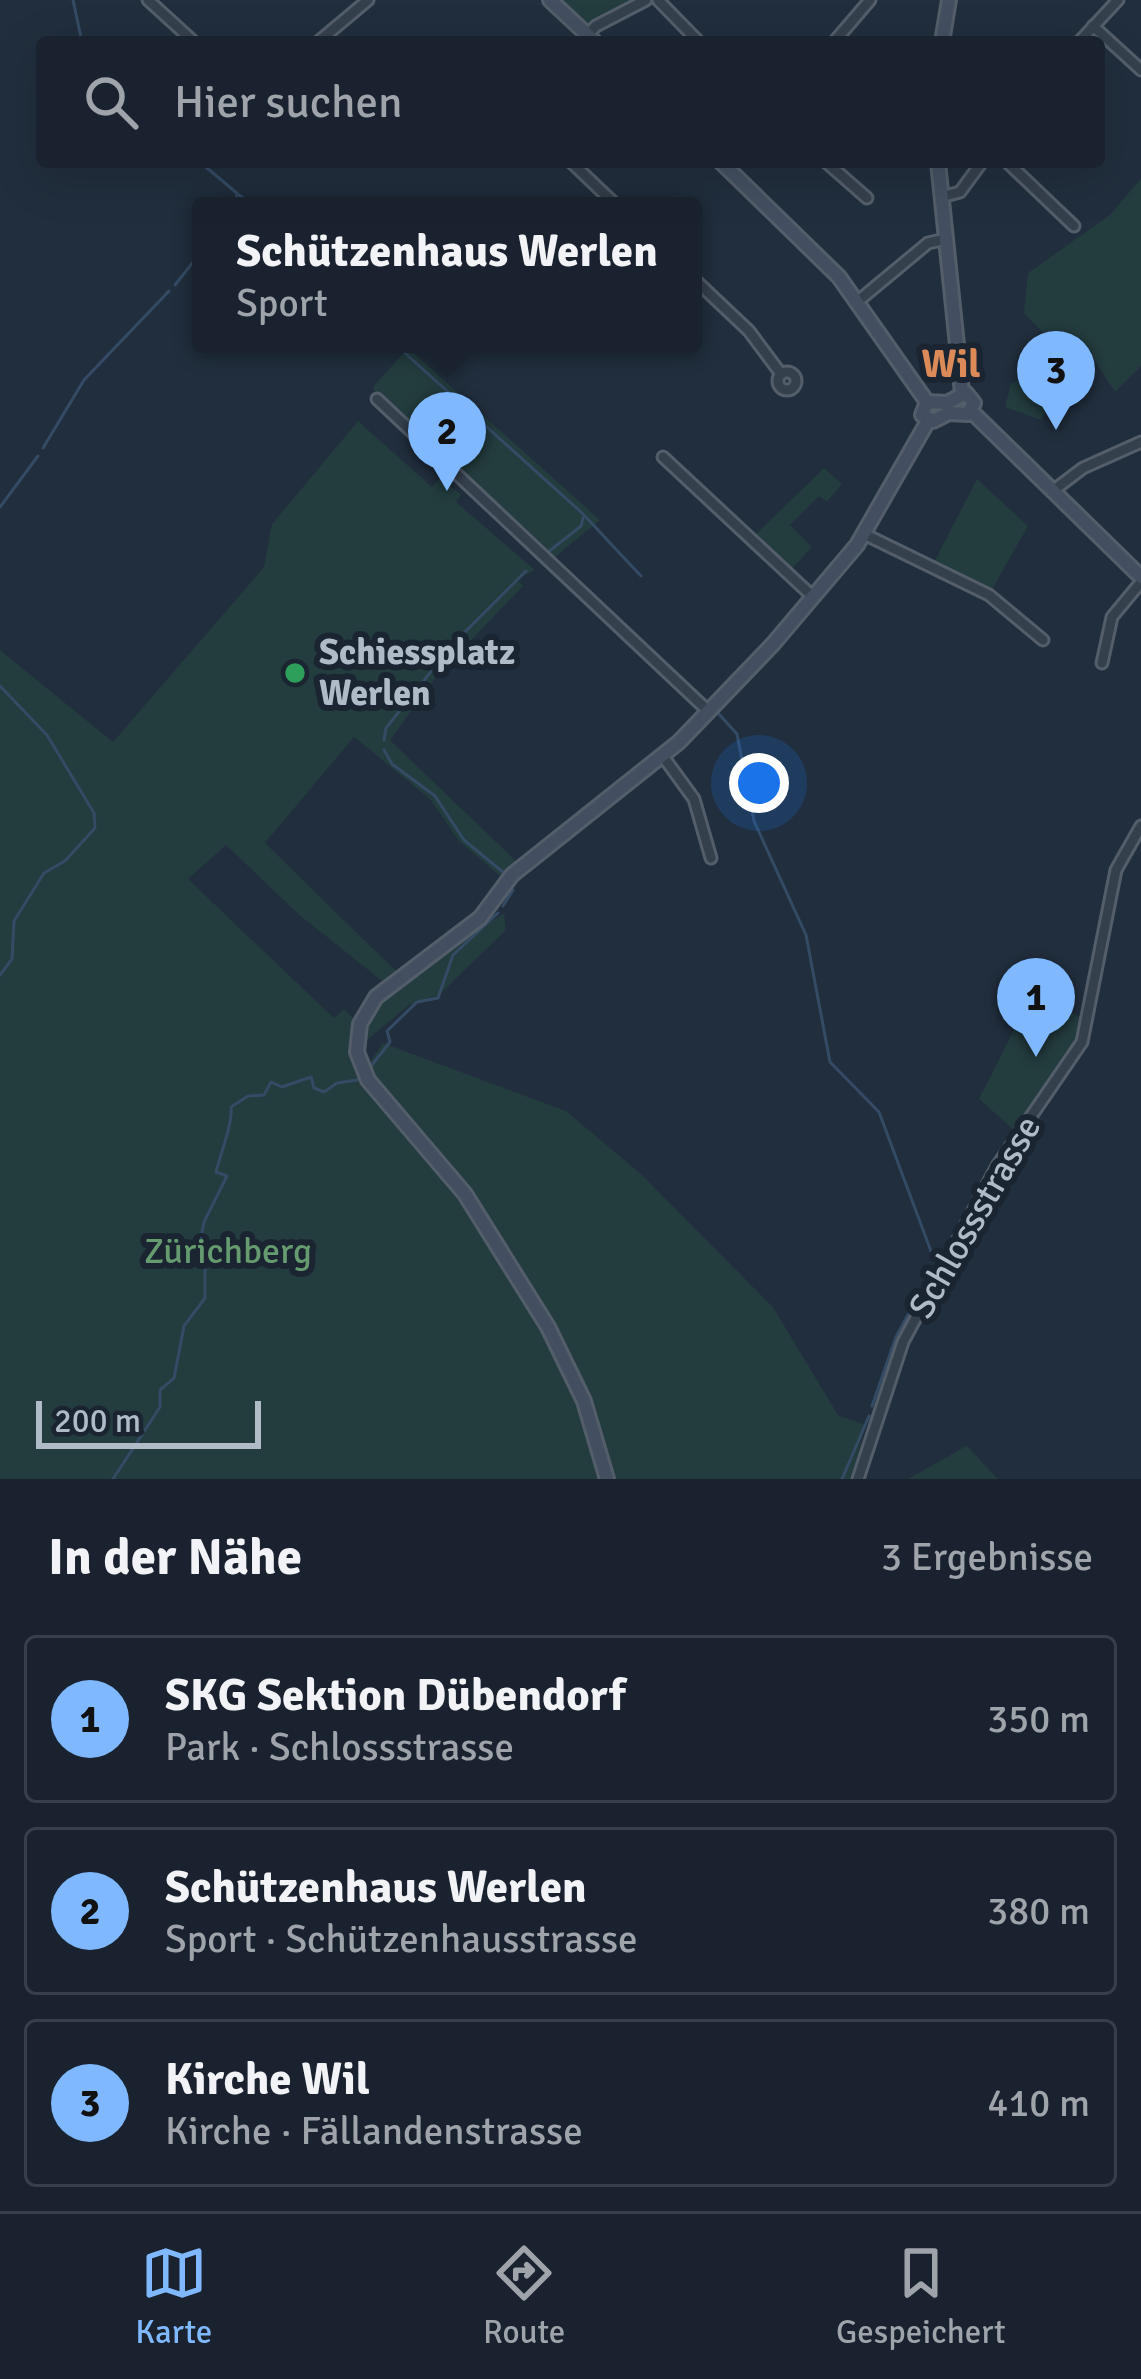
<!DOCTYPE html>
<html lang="de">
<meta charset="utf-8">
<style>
:root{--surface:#19222e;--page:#222a36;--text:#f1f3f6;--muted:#9fa4aa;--line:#373f4a;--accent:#7fb8ff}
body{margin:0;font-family:Signika,sans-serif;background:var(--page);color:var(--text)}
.scale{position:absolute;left:36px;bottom:30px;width:225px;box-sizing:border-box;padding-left:12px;border:6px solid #b0bbc8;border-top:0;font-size:33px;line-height:42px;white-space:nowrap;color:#b0bbc8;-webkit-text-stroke:9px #1a2531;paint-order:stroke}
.you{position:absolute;left:759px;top:783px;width:42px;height:42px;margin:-30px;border:9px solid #fff;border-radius:50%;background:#1a73e8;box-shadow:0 0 0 18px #1a73e833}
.badge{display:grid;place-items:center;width:78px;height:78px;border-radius:50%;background:var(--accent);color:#111;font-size:39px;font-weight:700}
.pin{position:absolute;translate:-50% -99px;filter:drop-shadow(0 3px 6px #0008)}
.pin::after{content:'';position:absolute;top:63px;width:42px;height:36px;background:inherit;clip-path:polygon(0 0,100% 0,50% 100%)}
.popup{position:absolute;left:192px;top:197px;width:510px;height:156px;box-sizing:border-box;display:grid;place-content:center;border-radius:12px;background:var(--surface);filter:drop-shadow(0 3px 9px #0005);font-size:39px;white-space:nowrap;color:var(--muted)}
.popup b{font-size:45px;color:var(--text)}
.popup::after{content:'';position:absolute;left:50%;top:100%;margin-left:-24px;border:24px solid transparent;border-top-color:var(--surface)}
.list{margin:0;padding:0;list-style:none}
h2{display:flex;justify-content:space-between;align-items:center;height:156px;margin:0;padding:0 48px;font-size:51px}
h2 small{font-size:39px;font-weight:400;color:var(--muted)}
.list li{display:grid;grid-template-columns:78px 1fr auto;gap:36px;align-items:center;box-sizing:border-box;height:168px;margin:0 24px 24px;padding:0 24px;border:3px solid var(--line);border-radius:12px}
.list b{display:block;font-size:45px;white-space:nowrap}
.list p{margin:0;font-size:39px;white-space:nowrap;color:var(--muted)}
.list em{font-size:39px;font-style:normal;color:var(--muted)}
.icon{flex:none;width:66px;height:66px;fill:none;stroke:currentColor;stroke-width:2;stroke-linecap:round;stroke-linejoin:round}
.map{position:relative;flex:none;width:1141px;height:1479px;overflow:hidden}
.search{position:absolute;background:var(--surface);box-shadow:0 12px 48px #0002;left:36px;right:36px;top:36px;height:132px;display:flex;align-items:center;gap:30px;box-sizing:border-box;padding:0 42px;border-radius:12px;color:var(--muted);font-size:45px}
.sheet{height:732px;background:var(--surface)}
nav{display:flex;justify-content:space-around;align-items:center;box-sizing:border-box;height:168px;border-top:3px solid var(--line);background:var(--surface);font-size:33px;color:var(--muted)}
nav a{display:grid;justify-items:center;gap:6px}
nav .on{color:var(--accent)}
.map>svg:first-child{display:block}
.green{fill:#233c3e}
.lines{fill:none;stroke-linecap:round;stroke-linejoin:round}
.stream{stroke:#344b65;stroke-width:3}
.street-casing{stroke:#535e6a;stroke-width:15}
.secondary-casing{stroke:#535e6a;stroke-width:18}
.street{stroke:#35404d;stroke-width:9}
.secondary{stroke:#434f60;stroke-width:12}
.leisure-dot{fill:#2e9e5b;stroke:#1a2531;stroke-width:4.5}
.labels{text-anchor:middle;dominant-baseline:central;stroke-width:12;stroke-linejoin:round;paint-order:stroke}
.poi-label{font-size:36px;font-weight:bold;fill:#b0bbc8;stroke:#1a2531;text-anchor:start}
.street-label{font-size:36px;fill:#b0bbc8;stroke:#1a2531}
.park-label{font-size:36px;fill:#659b6f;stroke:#1a2531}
.neighbourhood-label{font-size:39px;font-weight:bold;fill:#db8a58;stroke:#1a2531}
</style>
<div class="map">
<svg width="1141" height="1479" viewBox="0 0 1141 1479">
<rect width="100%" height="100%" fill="#212e3d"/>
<!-- green -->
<g class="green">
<polygon points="562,0 639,0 589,25"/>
<polygon points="1141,178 1141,366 1115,392 1086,348 1068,359 1024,313 1028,273 1111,214"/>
<polygon points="408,348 600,520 549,562 377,399 373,387"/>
<polygon points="1038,372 1059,402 1047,408 1041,420 1005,407 1011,384"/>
<polygon points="358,421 432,487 440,478 461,495 456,502 535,570 517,579 523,586 435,678 390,740 518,863 500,876 459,841 430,799 354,737 265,843 396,971 382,981 298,914 226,845 188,879 334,1018 344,1009 360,1024 397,985 504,913 506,930 439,995 409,1005 367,1040 362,1032 367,1066 383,1043 566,1111 641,1174 773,1307 838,1415 865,1425 853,1479 0,1479 0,650 113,742 264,567 272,524"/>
<polygon points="824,468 842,484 827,502 819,496 790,525 812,547 791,570 755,535"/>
<polygon points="977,479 1028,526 989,595 932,566"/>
<polygon points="1032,994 1084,1019 1076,1046 1016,1132 979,1099"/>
<polygon points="967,1446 998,1479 908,1479 966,1446"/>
</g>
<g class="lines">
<!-- stream -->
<g class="stream">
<polyline points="73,0 82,42"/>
<polyline points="200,162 245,200"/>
<polyline points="251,205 253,206"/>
<polyline points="235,206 237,194"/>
<polyline points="175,285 201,252"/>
<polyline points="395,344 582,513 641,576"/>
<polyline points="43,448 84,380 169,291"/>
<polyline points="0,507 38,456"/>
<polyline points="548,552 581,526 583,518"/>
<polyline points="454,643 526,571"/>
<polyline points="0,686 47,735 94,813 95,828 65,861 44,873 14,921 12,959 0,975"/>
<polyline points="717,712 737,734 754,821 806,935 830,1062 879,1112 935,1262"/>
<polyline points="384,740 386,728 449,649"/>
<polyline points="384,750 392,764 435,796 464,840 504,873"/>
<polyline points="503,906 513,890"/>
<polyline points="368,1070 390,1042 387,1031 417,1002 438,998 453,955 498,913"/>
<polyline points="872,1406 896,1337 932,1270"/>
<path d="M 113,1479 L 160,1407 L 160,1390 L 174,1378 L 184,1326 L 205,1298 L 205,1269 L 197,1257 L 204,1222 L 227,1176 L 216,1172 C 220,1155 233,1123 231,1107 L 248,1096 L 264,1095 L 271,1082 L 282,1087 L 311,1077 L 314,1088 L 324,1092 L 337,1083 L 357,1080"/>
<polyline points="842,1479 869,1416"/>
</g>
<!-- street casing -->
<g class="street-casing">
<g id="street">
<polyline points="148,0 194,42"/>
<polyline points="658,0 699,42"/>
<polyline points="1093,26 1141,70"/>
<polyline points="318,42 368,0"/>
<polyline points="580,42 596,26 646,0"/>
<polyline points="834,42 870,0"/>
<polyline points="1079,42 1118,0"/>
<polyline points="571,162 617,206"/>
<polyline points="826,162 867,198"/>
<polyline points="1007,162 1074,226"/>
<polyline points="941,197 960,192 982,162"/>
<polyline points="693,278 749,331 781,374"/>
<polyline points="857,302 928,243 946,239"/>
<circle cx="787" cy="381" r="9"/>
<polyline points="377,399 706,709"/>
<polyline points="663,457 811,595"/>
<polyline points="1054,490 1083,468 1141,442"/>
<polyline points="864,534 989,595 1043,640"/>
<polyline points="1102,663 1112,617 1141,582"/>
<polyline points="662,755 694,799 711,858"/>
<polyline points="858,1479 903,1342 997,1166 1082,1042 1116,870 1141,826"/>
</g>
</g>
<!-- secondary casing -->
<g class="secondary-casing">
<g id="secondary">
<polyline points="550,0 595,42"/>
<polyline points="942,42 949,0"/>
<polyline points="721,162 839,277 927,402"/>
<polyline points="938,162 962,393"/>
<polygon points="966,393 974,403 968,414 949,413 933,421 922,415 927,402 947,403"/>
<polyline points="971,411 1141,577"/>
<polyline points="607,1479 584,1401 548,1327 465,1194 368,1080 357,1052 360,1024 376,997 480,918 512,875 679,742 773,644 857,545 928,421"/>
</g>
</g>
<!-- street -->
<use href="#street" class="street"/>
<!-- secondary -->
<use href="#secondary" class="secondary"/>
</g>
<!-- markers -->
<circle class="leisure-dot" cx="295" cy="673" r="12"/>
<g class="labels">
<!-- poi labels -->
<g class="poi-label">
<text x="319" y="652">Schiessplatz<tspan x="319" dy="41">Werlen</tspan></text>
</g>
<!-- street labels -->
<g class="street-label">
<text transform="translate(975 1217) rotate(-60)">Schlossstrasse</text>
</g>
<!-- park labels -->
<g class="park-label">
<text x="228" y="1251">Zürichberg</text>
</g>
<!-- neighbourhood labels -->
<g class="neighbourhood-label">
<text x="951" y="364">Wil</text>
</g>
</g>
</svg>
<div class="scale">200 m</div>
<div class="you"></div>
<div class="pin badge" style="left:1036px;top:1057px">1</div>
<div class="pin badge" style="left:447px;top:491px">2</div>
<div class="popup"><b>Schützenhaus Werlen</b>Sport</div>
<div class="pin badge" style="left:1056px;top:430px">3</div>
<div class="search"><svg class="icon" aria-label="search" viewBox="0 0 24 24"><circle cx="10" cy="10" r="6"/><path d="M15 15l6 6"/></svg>Hier suchen</div>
</div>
<section class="sheet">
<h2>In der Nähe<small>3 Ergebnisse</small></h2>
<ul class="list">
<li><span class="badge">1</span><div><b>SKG Sektion Dübendorf</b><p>Park · Schlossstrasse</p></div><em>350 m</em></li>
<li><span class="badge">2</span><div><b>Schützenhaus Werlen</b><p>Sport · Schützenhausstrasse</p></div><em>380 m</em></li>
<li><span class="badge">3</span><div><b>Kirche Wil</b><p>Kirche · Fällandenstrasse</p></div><em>410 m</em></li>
</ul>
</section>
<nav>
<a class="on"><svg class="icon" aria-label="map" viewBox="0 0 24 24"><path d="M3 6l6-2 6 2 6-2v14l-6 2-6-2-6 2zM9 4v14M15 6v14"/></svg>Karte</a>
<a><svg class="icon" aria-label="directions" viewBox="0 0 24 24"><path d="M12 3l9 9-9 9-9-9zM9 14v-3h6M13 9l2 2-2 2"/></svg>Route</a>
<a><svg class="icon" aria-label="saved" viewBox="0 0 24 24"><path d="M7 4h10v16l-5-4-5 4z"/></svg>Gespeichert</a>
</nav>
